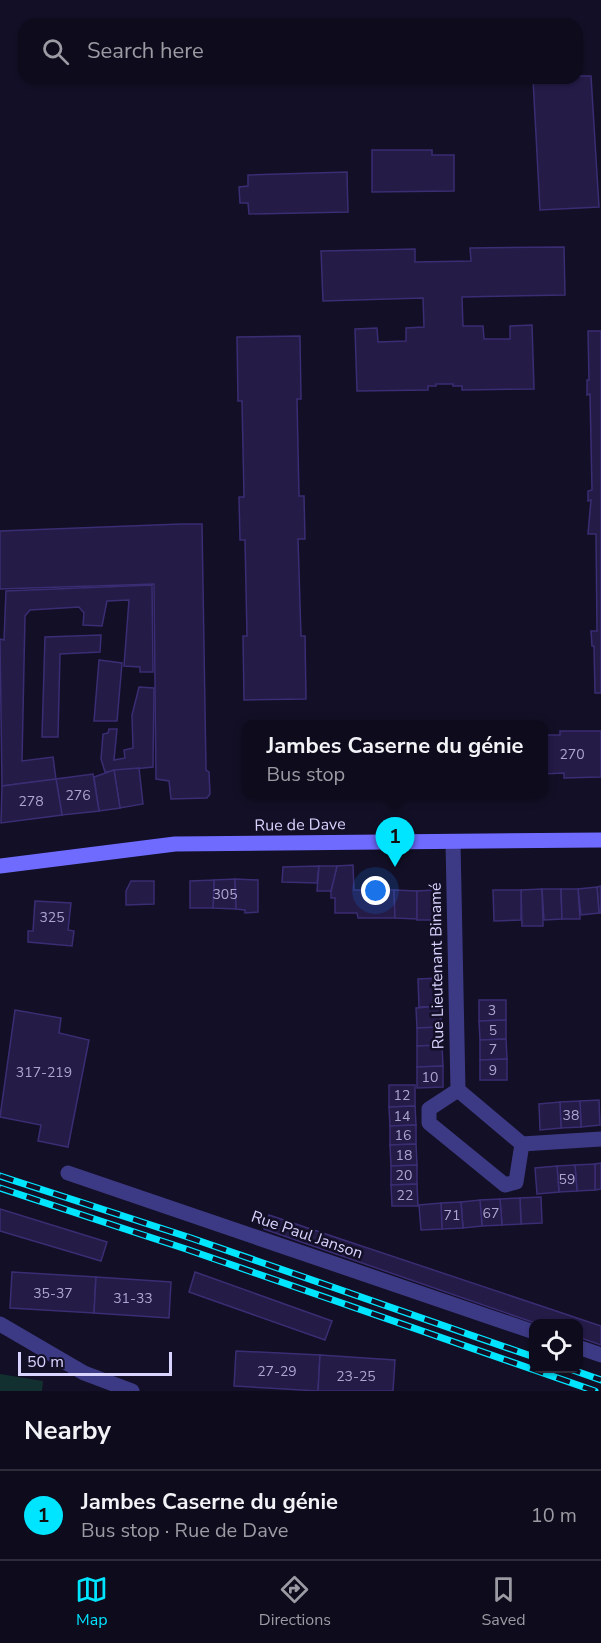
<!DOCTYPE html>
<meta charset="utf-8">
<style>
:root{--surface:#0e0b1c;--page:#1c1929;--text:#f1f3f6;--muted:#9b9ba3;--line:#2e2b3b;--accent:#00e5ff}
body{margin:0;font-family:"Nunito Sans",sans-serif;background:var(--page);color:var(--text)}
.controls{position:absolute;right:18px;bottom:18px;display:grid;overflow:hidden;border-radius:12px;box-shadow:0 2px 4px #0004}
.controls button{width:54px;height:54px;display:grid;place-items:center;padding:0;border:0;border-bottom:2px solid var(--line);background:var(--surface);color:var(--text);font:30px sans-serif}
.scale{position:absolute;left:18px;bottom:15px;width:154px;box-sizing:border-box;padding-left:6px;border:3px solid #d9d4ff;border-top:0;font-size:16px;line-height:21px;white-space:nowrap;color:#d9d4ff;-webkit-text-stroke:4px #130f26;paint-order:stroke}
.you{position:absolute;left:376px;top:891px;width:21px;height:21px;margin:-15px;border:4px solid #fff;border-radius:50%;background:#1a73e8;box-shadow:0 0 0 9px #1a73e833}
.badge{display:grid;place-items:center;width:39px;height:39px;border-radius:50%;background:var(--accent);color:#111;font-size:20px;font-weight:700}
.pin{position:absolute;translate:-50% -50px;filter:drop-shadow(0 2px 3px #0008)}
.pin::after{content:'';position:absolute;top:32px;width:21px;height:18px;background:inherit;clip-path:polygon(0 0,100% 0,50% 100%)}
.popup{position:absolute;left:242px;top:720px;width:306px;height:78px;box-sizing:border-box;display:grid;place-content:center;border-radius:12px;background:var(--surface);filter:drop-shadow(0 2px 4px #0005);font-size:20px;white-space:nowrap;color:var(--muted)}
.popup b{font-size:22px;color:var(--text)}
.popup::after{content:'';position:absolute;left:50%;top:100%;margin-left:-12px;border:12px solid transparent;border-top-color:var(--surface)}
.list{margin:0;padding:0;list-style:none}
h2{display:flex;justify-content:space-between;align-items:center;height:78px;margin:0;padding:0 24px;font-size:26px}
h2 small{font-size:20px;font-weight:400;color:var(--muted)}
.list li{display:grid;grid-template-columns:39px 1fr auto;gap:18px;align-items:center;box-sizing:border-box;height:90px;padding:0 24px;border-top:2px solid var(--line)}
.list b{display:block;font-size:22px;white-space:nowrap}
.list p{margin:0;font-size:20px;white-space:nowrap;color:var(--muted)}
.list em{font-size:20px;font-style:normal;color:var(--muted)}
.icon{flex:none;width:33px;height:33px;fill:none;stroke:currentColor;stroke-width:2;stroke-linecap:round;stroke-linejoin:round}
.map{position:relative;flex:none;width:601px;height:1391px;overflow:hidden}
.search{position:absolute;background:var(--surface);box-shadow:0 2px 4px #0004;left:18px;right:18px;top:18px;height:66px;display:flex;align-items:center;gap:15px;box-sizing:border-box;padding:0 21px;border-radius:18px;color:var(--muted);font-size:22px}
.sheet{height:168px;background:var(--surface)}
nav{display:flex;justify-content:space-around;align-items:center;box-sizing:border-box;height:84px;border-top:2px solid var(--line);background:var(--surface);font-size:16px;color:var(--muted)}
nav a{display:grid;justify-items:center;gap:3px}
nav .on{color:var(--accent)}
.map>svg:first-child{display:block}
.green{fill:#12302f}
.building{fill:#241b47;stroke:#3b2d73;stroke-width:1.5}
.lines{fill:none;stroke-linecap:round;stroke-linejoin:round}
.street{stroke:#3d3a85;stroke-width:15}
.secondary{stroke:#6f6bff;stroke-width:15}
.rail-casing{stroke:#00e5ff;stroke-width:7}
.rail{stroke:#130f26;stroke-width:4.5;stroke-dasharray:14;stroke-linecap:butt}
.labels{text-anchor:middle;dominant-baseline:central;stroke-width:5;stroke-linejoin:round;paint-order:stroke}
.number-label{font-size:14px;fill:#aca6d1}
.street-label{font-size:16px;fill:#d9d4ff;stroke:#130f26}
</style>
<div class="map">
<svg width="601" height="1391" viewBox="0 0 601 1391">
<rect width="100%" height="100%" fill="#130f26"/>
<!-- green -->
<polygon class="green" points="0,1374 43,1381 42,1391 0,1391"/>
<!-- building -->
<g class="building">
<polygon points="577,76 591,76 599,207 540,210 533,79"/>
<polygon points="372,150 432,150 432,155 454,155 454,191 372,192"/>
<polygon points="347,172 348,212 249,214 248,203 240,203 239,187 248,186 248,175"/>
<polygon points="564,247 565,295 462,297 463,326 483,326 484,339 510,339 510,326 532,325 534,389 462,390 462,386 453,386 453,384 436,384 436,386 428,386 428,390 357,391 355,329 377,328 378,342 406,341 406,328 424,327 423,298 323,301 321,251 415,249 415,262 471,261 470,248"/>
<polygon points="588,331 601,331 601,693 595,693 594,646 592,646 591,631 597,631 596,534 588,534 591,500 588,501 588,491 592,490 590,394 587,395 587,380 589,380"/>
<polygon points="300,336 301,399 297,399 299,496 304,496 305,539 298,539 301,636 305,636 306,699 244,700 243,636 247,636 245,540 240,540 239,497 244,497 242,401 238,401 237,337"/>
<polygon points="181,524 202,524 206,770 209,772 210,794 207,798 171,799 169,781 156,779 154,584 0,589 0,531"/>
<polygon points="152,585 153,672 140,672 140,667 124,666 129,600 107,601 102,626 83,625 84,613 79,607 30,610 25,616 22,761 53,757 56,779 2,786 0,639 4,640 6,591"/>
<polygon points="101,635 100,652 60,654 58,737 42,737 45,637"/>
<polygon points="99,660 122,663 117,721 94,721"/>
<polygon points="139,687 154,688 153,767 105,772 101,759 103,734 108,733 109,729 117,729 114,760 125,758 124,750 133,748 132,715"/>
<polygon points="560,731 601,731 601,777 564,778 564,773 544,774 544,735 560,735"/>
<polygon points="244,736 246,736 246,783 245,783"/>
<polygon points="139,768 143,804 120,808 114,770"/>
<polygon points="114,770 120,808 99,811 94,777"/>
<polygon points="93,774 99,811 62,815 56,779"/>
<polygon points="56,779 62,815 1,823 2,786"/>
<polygon points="353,865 354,890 394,890 395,918 358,918 357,913 335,913 335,898 331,898 331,891 337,866"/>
<polygon points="319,866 317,883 282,882 283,867"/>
<polygon points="319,866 337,866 331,891 317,891"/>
<polygon points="235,879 236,909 213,908 214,880"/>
<polygon points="235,879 258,880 258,912 245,913 245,910 236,909"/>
<polygon points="214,880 213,908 190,908 190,881"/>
<polygon points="131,881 154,881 154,904 126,905 126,891"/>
<polygon points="601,886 601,913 599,913 597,887"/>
<polygon points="597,887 599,913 581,915 578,889"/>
<polygon points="542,889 543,926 522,926 521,890"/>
<polygon points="542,889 561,889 562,919 544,920"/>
<polygon points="561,889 578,889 580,919 562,919"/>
<polygon points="394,890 417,891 417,919 395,918"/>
<polygon points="434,890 439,895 440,920 417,920 417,891"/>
<polygon points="493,890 521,890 521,920 494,921"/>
<polygon points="35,901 71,903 68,930 74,931 72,946 28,942 28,931 33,931"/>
<polygon points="440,978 441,1006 419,1007 418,979"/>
<polygon points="479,1000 506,1000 506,1020 479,1021"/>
<polygon points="441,1006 441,1027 417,1028 416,1008"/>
<polygon points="15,1010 61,1018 59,1033 89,1040 68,1147 38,1141 41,1125 0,1117"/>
<polygon points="506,1020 506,1039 480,1040 479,1021"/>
<polygon points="441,1027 442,1045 417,1046 417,1028"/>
<polygon points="506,1039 507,1059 480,1060 480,1040"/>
<polygon points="442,1045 443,1066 417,1067 417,1046"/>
<polygon points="507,1059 507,1080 480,1080 480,1060"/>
<polygon points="443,1066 443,1087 417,1088 417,1067"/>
<polygon points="389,1085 415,1085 415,1106 389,1107"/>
<polygon points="599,1100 600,1125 581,1127 580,1101"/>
<polygon points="580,1101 581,1127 561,1128 560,1102"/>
<polygon points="560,1102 561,1128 540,1130 539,1104"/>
<polygon points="415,1106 416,1125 390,1126 389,1107"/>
<polygon points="416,1125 416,1144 390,1145 390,1126"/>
<polygon points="416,1144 417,1165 391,1166 390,1145"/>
<polygon points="601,1163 601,1189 595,1190 595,1164"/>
<polygon points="595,1164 595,1190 577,1191 575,1165"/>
<polygon points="417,1165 417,1184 391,1185 391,1166"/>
<polygon points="575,1165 577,1191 559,1192 557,1166"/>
<polygon points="557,1166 559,1192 537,1194 535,1168"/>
<polygon points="417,1184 418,1206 392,1206 391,1185"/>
<polygon points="541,1197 542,1223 521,1224 520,1198"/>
<polygon points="520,1198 521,1224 502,1225 500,1199"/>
<polygon points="500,1199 502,1225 482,1226 480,1200"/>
<polygon points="480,1200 482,1226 463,1228 461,1202"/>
<polygon points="461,1202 463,1228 442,1229 441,1203"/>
<polygon points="441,1203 442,1229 421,1230 419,1205"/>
<polygon points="0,1209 107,1242 101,1261 0,1231"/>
<polygon points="269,1215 601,1326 601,1345 578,1337 578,1324 538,1324 264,1229"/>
<polygon points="12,1272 96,1277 94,1313 10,1308"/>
<polygon points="195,1272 332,1321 325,1340 189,1292"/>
<polygon points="96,1277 171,1282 169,1318 94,1313"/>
<polygon points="236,1351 320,1355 318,1391 234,1386"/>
<polygon points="320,1355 395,1360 393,1391 318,1391"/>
</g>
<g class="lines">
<!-- street -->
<g class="street">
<polyline points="453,842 458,1090 522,1144 516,1182 505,1185 429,1123 429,1109 458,1090"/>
<polyline points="522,1144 601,1139"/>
<polyline points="68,1173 534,1332"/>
<polyline points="0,1324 84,1373 132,1391"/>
<polyline points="578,1347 601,1355"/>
</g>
<!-- secondary -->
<polyline class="secondary" points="0,866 175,844 601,840"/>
<!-- rail casing -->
<g class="rail-casing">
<g id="rail">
<polyline points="0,1176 191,1238 534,1357"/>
<polyline points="0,1188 186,1249 595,1391"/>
<polyline points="567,1368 601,1380"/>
</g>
</g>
<!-- rail -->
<use href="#rail" class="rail"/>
</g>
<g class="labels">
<!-- number labels -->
<g class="number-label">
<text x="572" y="754">270</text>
<text x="78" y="795">276</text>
<text x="31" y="801">278</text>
<text x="225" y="894">305</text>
<text x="52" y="917">325</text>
<text x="492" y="1010">3</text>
<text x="493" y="1030">5</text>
<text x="493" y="1049">7</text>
<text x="493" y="1070">9</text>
<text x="44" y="1072">317-219</text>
<text x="430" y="1077">10</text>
<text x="402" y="1095">12</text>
<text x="571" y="1115">38</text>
<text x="402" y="1116">14</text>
<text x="403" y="1135">16</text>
<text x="404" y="1155">18</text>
<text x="404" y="1175">20</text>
<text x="567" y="1179">59</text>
<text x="405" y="1195">22</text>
<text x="491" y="1213">67</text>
<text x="452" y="1215">71</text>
<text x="53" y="1293">35-37</text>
<text x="133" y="1298">31-33</text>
<text x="277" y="1371">27-29</text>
<text x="356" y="1376">23-25</text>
</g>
<!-- street labels -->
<g class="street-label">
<text transform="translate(300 825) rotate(-1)">Rue de Dave</text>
<text transform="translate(437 966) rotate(-91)">Rue Lieutenant Binamé</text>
<text transform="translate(307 1235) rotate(19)">Rue Paul Janson</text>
</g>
</g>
</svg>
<div class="controls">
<button><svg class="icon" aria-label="locate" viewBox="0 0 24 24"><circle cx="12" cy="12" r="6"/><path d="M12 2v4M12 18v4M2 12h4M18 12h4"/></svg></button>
</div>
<div class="scale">50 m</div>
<div class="you"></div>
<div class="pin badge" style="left:395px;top:867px">1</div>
<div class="popup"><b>Jambes Caserne du génie</b>Bus stop</div>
<div class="search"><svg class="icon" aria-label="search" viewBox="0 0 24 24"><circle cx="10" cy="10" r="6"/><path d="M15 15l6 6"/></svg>Search here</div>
</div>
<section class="sheet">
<h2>Nearby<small></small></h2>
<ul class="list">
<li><span class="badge">1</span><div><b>Jambes Caserne du génie</b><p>Bus stop · Rue de Dave</p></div><em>10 m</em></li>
</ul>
</section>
<nav>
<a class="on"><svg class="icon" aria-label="map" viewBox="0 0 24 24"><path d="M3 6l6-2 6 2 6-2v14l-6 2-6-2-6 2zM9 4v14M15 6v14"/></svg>Map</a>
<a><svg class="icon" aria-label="directions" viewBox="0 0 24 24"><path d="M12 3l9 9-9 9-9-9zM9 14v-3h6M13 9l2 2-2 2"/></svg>Directions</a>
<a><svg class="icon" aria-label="saved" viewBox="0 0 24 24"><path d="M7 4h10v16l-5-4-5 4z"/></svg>Saved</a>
</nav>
